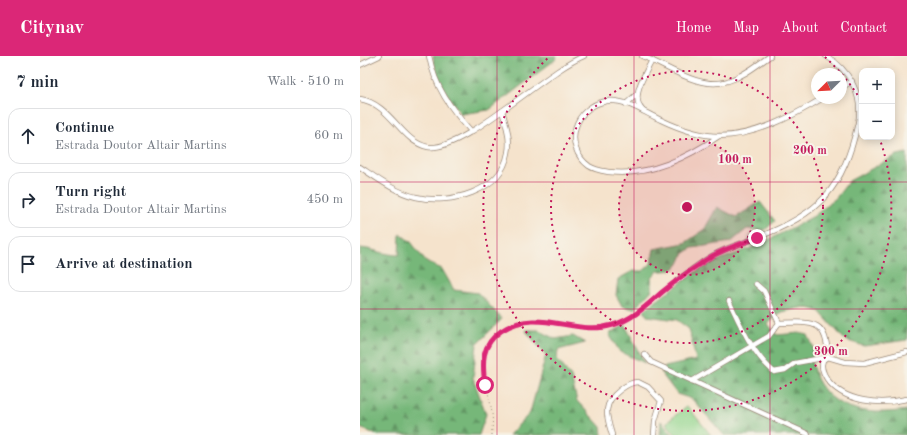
<!DOCTYPE html>
<meta charset="utf-8">
<style>
:root{--surface:#fff;--page:#f6f6f7;--text:#1f2937;--muted:#747a83;--line:#e0e1e3;--accent:#db2777}
body{margin:0;font-family:"Old Standard TT",serif;background:var(--page);color:var(--text)}
.controls{position:absolute;right:12px;top:12px;display:grid;overflow:hidden;border-radius:8px;box-shadow:0 2px 10px #0003}
.controls button{width:36px;height:36px;display:grid;place-items:center;padding:0;border:0;border-bottom:1px solid var(--line);background:var(--surface);color:var(--text);font:20px sans-serif}
.compass{position:absolute;left:451px;top:12px;width:36px;height:36px;border-radius:50%;background:var(--surface);box-shadow:0 2px 10px #0003;rotate:246deg}
.stop{position:absolute;width:12px;height:12px;margin:-9px;border:3px solid #db2777;border-radius:50%;background:#fff}
.stop.end{background:#db2777;border-color:#fff;box-shadow:0 1px 4px #0008}
.list{margin:0;padding:0;list-style:none}
h2{display:flex;justify-content:space-between;align-items:center;height:52px;margin:0;padding:0 16px;font-size:17px}
h2 small{font-size:13px;font-weight:400;color:var(--muted)}
.list li{display:grid;grid-template-columns:26px 1fr auto;gap:12px;align-items:center;box-sizing:border-box;height:56px;margin:0 8px 8px;padding:0 8px;border:1px solid var(--line);border-radius:12px}
.list b{display:block;font-size:15px;white-space:nowrap}
.list p{margin:0;font-size:13px;white-space:nowrap;color:var(--muted)}
.list em{font-size:13px;font-style:normal;color:var(--muted)}
.icon{flex:none;width:22px;height:22px;fill:none;stroke:currentColor;stroke-width:2;stroke-linecap:round;stroke-linejoin:round}
.map{position:relative;flex:none;width:547px;height:379px;overflow:hidden}
header{display:flex;align-items:center;gap:24px;box-sizing:border-box;height:56px;padding:0 20px;background:var(--accent);color:#fff}
header strong{font-size:19px}
nav{display:flex;gap:22px;margin-inline-start:auto;font-size:14px}
main{display:flex}
aside{flex:1;background:var(--surface)}
.map>svg:first-child{display:block}
.forest{fill:url(#forest-firs);stroke:#58704c}
.garden{fill:#93d68e;stroke:#678056}
.lines{fill:none;stroke-linecap:round;stroke-linejoin:round}
.minor-casing{stroke:#988675;stroke-width:6}
.path{stroke:#988675;stroke-width:1;stroke-dasharray:1 3;stroke-linecap:butt}
.minor{stroke:#fff;stroke-width:4.5}
.route{stroke:#db2777;stroke-width:5}
.grid{fill:none;stroke:#c2185b;stroke-width:1;stroke-opacity:0.55}
.ring{fill:none;stroke:#c2185b;stroke-width:2;stroke-dasharray:2 4}
.centre{fill:#c2185b;stroke:#f7f3e8;stroke-width:2}
.ring-label{font-size:12px;text-anchor:middle;font-weight:bold;fill:#c2185b;stroke:#f7f3e8;stroke-width:4;stroke-linejoin:round;paint-order:stroke}
</style>
<header>
<strong>Citynav</strong>
<nav><a>Home</a><a>Map</a><a>About</a><a>Contact</a></nav>
</header>
<main>
<aside>
<h2>7 min<small>Walk · 510 m</small></h2>
<ul class="list">
<li><svg class="icon" aria-label="ahead" viewBox="0 0 24 24"><path d="M12 20V5M6 11l6-6 6 6"/></svg><div><b>Continue</b><p>Estrada Doutor Altair Martins</p></div><em>60 m</em></li>
<li><svg class="icon" aria-label="right" viewBox="0 0 24 24"><path d="M7 20v-9h11M14 6l5 5-5 5"/></svg><div><b>Turn right</b><p>Estrada Doutor Altair Martins</p></div><em>450 m</em></li>
<li><svg class="icon" aria-label="arrive" viewBox="0 0 24 24"><path d="M6 21V4h12l-3 4 3 4H6"/></svg><div><b>Arrive at destination</b></div></li>
</ul>
</aside>
<div class="map">
<svg width="547" height="379" viewBox="0 0 547 379">
<defs>
<pattern id="forest-firs" width="22" height="20" patternUnits="userSpaceOnUse"><rect width="22" height="20" fill="#76b779"/><path d="M5 1l3.5 6h-7zM16 11l3.5 6h-7z" fill="#629563"/></pattern>
</defs>
<rect width="100%" height="100%" fill="#f7f3e8"/>
<filter id="ink" filterUnits="userSpaceOnUse"><feTurbulence type="fractalNoise" baseFrequency=".025" numOctaves="2"/><feDisplacementMap in="SourceGraphic" scale="8" xChannelSelector="R" yChannelSelector="G"/><feConvolveMatrix kernelMatrix="1 2 1 2 8 2 1 2 1" color-interpolation-filters="sRGB"/></filter>
<filter id="wash" filterUnits="userSpaceOnUse"><feTurbulence type="fractalNoise" baseFrequency=".012" numOctaves="4" result="noise"/><feDisplacementMap in="SourceGraphic" scale="16" xChannelSelector="R" yChannelSelector="G"/><feGaussianBlur stdDeviation="0.9" result="paint"/><feColorMatrix in="noise" values="0 0 0 0 0 0 0 0 0 0 0 0 0 0 0 0 0 1.4 0 .05"/><feComposite in="paint" operator="in"/></filter>
<g filter="url(#wash)">
<rect width="100%" height="100%" fill="#f5e3cc"/>
<!-- forest -->
<g class="forest">
<path d="M 73,0 L 197,0 L 196,3 L 129,54 L 101,58 C 88,41 75,22 73,0 Z"/>
<path d="M 547,97 L 547,284 L 504,290 L 485,284 L 459,255 L 444,251 L 421,256 L 408,268 L 417,279 L 439,277 L 448,279 C 449,282 452,287 453,290 C 455,296 450,302 452,308 C 463,355 507,360 547,354 L 547,379 L 364,379 L 332,343 L 317,338 L 301,317 L 305,311 L 336,304 L 329,273 L 317,264 L 287,260 L 284,254 L 345,209 L 399,189 L 454,160 L 476,142 L 489,125 L 537,99 Z"/>
<path d="M 400,146 L 415,165 L 405,174 L 387,173 L 371,186 L 332,192 L 323,198 C 318,214 313,215 298,215 L 292,221 L 292,234 L 274,253 L 262,250 L 256,239 L 258,223 L 273,215 L 283,215 L 291,208 L 294,193 L 325,187 L 344,174 L 357,151 L 376,161 Z"/>
<path d="M 40,178 L 51,186 L 66,206 L 82,213 L 94,234 L 118,237 L 142,263 L 117,288 L 113,322 L 126,358 L 119,379 L 18,379 L 0,372 L 0,192 C 14,193 25,199 39,199 Z"/>
<polygon points="265,269 285,307 260,296 249,278"/>
<polygon points="165,274 179,274 195,283 213,280 225,287 198,294 197,303 211,321 217,345 241,371 242,379 149,379 170,357 186,299"/>
<polygon points="301,365 313,379 300,379"/>
</g>
<!-- garden -->
<polygon class="garden" points="327,350 351,379 316,379 306,367"/>
</g>
<g filter="url(#ink)">
<g class="lines">
<!-- minor casing -->
<g class="minor-casing">
<g id="minor">
<path d="M 69,0 C 75,31 90,52 111,75"/>
<path d="M 282,0 C 307,10 341,35 368,25 C 384,20 397,9 410,0"/>
<polyline points="0,9 19,0"/>
<polyline points="481,32 492,25"/>
<path d="M 0,43 C 31,48 41,86 68,91 C 103,96 186,15 224,0"/>
<polyline points="266,48 277,38"/>
<path d="M 283,55 C 269,41 285,19 292,4"/>
<path d="M 359,80 C 327,102 289,121 249,116 C 243,115 235,114 229,110 C 202,90 214,50 247,45 C 266,43 285,57 301,64 C 318,72 340,80 359,80 C 396,80 433,60 463,42"/>
<path d="M 0,111 C 18,123 35,136 56,141 C 90,149 141,136 148,97 C 151,83 146,68 142,55"/>
<path d="M 317,225 C 329,216 341,206 354,199 C 367,191 382,188 396,182 C 460,158 483,133 498,67 C 504,40 489,13 466,0"/>
<path d="M 369,245 C 381,270 392,297 414,316 L 425,314 L 435,307 L 468,301 L 485,306 L 504,307 L 547,296"/>
<path d="M 419,267 C 452,266 467,263 468,301"/>
<polyline points="284,298 291,306 448,378"/>
<path d="M 466,302 L 463,304 C 460,311 463,317 467,323 C 484,347 521,349 547,343"/>
<polyline points="332,325 409,280 419,267 404,235 396,228"/>
<path d="M 252,379 C 246,359 242,348 260,334 C 265,330 271,326 278,326 L 288,331 L 301,345 L 295,365 L 294,379"/>
</g>
</g>
<!-- path -->
<path class="path" d="M 131,379 C 138,348 117,323 126,293 C 128,284 135,279 142,275 C 180,249 208,280 245,271 C 274,264 291,245 313,228"/>
<!-- minor -->
<use href="#minor" class="minor"/>
</g>
</g>
<g class="lines" filter="url(#ink)">
<!-- route -->
<path class="route" d="M 125,329 C 122,306 121,289 141,275 C 179,250 214,281 253,269 C 273,263 286,250 301,237 C 313,227 326,217 340,208 C 357,195 377,189 397,182"/>
</g>
<!-- grid -->
<path class="grid" d="M 137,0 L 137,379M 274,0 L 274,379M 410,0 L 410,379M 0,126 L 547,126M 0,253 L 547,253"/>
<!-- distance rings -->
<circle cx="327" cy="151" r="68" fill="#c2185b" fill-opacity=".12"/>
<g class="ring">
<circle cx="327" cy="151" r="68"/>
<circle cx="327" cy="151" r="136"/>
<path d="M465 1A204 204 0 0 1 502 46M519 81A204 204 0 1 1 189 1"/>
</g>
<circle cx="327" cy="151" r="6" class="centre"/>
<g class="ring-label">
<text x="450" y="98">200 m</text>
<text x="375" y="107">100 m</text>
<text x="471" y="299">300 m</text>
</g>
</svg>
<div class="controls">
<button>+</button>
<button>−</button>
</div>
<svg class="compass" viewBox="-18 -18 36 36"><path d="M0-13l5 13h-10z" fill="#e53935"/><path d="M0 13l5-13h-10z" fill="#747a83"/></svg>
<div class="stop" style="left:125px;top:329px"></div>
<div class="stop end" style="left:397px;top:182px"></div>
</div>
</main>
